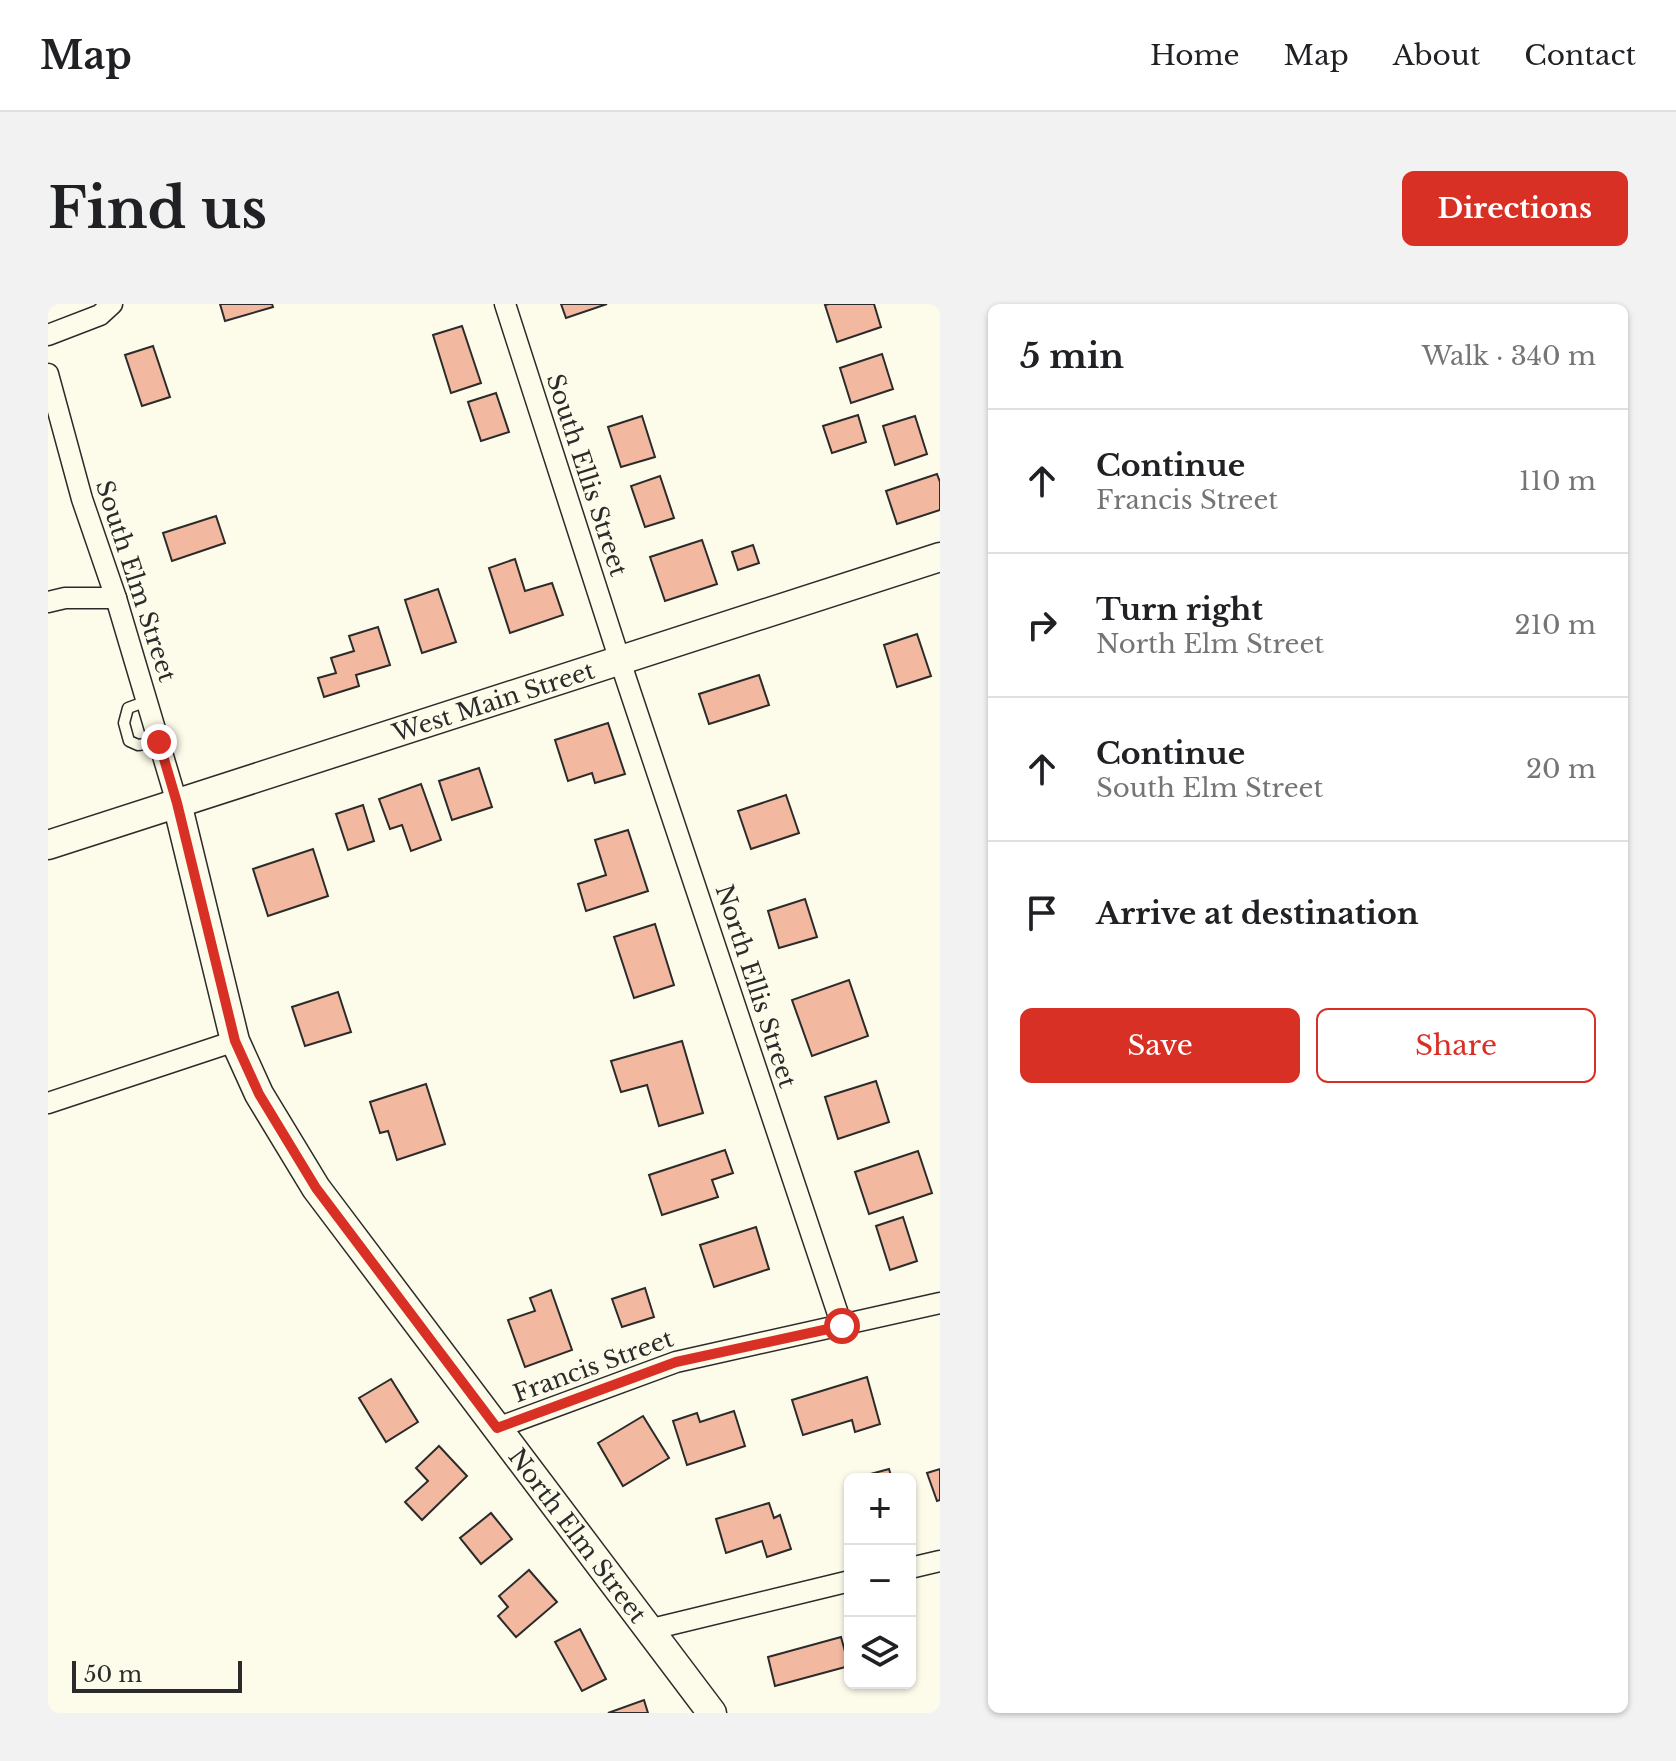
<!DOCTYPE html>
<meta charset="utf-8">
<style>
:root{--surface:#fff;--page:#f2f2f2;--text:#202124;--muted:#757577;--line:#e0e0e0;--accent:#d93025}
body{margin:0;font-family:"Libre Baskerville",serif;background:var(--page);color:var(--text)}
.controls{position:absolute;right:24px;bottom:24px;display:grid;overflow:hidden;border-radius:12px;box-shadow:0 2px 6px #0004}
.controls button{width:72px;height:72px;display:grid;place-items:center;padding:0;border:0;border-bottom:2px solid var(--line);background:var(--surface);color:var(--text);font:40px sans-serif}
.scale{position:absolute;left:24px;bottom:20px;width:170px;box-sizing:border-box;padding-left:8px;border:4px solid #2b2b2b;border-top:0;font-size:22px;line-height:28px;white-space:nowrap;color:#2b2b2b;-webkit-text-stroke:6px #fdfbea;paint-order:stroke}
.stop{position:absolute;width:24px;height:24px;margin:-18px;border:6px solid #d93025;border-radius:50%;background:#fff}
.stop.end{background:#d93025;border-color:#fff;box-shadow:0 2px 8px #0008}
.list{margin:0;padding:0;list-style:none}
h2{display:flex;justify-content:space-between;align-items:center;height:104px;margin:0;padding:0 32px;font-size:34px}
h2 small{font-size:26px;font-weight:400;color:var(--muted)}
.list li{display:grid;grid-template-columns:52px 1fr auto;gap:24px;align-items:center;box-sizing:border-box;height:144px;padding:0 32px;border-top:2px solid var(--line)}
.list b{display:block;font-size:30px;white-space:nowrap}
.list p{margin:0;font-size:26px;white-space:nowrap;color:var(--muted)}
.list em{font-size:26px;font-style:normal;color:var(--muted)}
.actions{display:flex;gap:16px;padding:24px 32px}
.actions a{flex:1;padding:18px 0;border:2px solid var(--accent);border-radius:12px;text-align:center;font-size:28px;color:var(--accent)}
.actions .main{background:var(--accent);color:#fff}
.icon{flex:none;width:44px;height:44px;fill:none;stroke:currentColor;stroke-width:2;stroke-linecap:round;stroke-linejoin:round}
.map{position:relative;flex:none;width:892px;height:1409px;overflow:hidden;border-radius:12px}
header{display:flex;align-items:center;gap:48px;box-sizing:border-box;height:112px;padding:0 40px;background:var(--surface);border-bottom:2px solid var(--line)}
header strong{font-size:38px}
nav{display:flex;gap:44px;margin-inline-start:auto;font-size:28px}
.intro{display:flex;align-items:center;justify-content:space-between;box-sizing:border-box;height:192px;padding:0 48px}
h1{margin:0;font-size:56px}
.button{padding:20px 36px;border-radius:12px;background:var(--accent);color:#fff;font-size:28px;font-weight:700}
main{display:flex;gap:48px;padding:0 48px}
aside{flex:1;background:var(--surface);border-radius:12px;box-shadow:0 2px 6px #0004}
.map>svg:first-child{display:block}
.building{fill:#f2b8a0;stroke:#2b2b2b;stroke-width:2}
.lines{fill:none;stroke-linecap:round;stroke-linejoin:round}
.lane-casing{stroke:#2b2b2b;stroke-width:13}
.street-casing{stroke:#2b2b2b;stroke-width:23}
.secondary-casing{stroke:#2b2b2b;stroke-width:31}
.lane{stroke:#fdfbea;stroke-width:10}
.street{stroke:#fdfbea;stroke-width:20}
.secondary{stroke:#fdfbea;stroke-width:28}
.route{stroke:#d93025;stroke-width:10}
.labels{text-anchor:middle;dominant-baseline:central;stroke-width:6;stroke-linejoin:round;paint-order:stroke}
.street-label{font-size:24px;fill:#2b2b2b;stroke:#fdfbea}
</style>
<header>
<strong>Map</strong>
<nav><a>Home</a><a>Map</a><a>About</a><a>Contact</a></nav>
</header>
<div class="intro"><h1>Find us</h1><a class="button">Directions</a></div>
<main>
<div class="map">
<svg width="892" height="1409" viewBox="0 0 892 1409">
<rect width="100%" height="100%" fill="#fdfbea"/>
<!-- building -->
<g class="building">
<polygon points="172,0 224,0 225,3 177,17"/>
<polygon points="513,0 559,0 518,14"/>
<polygon points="781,0 826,0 833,23 789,38 777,1"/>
<polygon points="414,22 433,79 403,89 385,31"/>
<polygon points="105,42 122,93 94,102 77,51"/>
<polygon points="834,50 845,85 803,99 792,64"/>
<polygon points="448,89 461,128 433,137 420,98"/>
<polygon points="810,111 818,138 784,149 775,122"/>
<polygon points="594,112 607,153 573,163 560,123"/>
<polygon points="867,112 879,150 847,161 835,122"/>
<polygon points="889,170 892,178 892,206 849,220 838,187"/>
<polygon points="612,172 626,214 597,223 583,182"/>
<polygon points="168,212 177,239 124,257 115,229"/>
<polygon points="654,236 669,280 617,297 602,253"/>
<polygon points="705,241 711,259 690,266 684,248"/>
<polygon points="467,255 477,287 504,279 515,311 462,329 441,264"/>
<polygon points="390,285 408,338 374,349 357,296"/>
<polygon points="330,323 342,361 308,371 311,382 276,393 270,374 288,369 283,354 306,347 301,332"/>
<polygon points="869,330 883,372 849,383 836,341"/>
<polygon points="711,371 721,401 661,420 651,390"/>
<polygon points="560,419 577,470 547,479 544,469 520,477 507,436"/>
<polygon points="431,464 444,503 404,516 391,477"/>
<polygon points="373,480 393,536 363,547 354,521 342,525 331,495"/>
<polygon points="738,491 751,529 703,545 690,507"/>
<polygon points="315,501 326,537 300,546 288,510"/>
<polygon points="580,526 600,587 538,607 530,580 558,571 547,536"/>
<polygon points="265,545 280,592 220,612 205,565"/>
<polygon points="757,595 769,633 731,644 720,607"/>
<polygon points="607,620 626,681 586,694 566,633"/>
<polygon points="801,676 820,732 764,752 744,696"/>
<polygon points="290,688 303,728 257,742 244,703"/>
<polygon points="634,737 655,809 611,822 599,781 573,788 563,757"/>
<polygon points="828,777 841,818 790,835 777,793"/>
<polygon points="378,780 397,840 349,856 340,827 332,829 322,798"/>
<polygon points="677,846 685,869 664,876 670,893 614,911 601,871"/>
<polygon points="870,847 884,889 821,910 807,868"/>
<polygon points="855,913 869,957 842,966 828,922"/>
<polygon points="708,923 721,965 666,983 652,941"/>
<polygon points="597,984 606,1013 574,1023 564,995"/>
<polygon points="503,986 524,1046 477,1063 460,1016 487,1007 482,994"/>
<polygon points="819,1073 832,1120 807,1128 804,1116 755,1131 744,1096"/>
<polygon points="343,1075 370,1118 338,1138 311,1094"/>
<polygon points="686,1107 697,1142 639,1161 625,1117 649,1109 652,1118"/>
<polygon points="595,1112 621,1154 575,1182 550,1139"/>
<polygon points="391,1142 419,1172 374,1216 357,1198 380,1177 368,1164"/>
<polygon points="841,1165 844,1175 804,1175"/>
<polygon points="892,1165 892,1196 889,1197 879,1169"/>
<polygon points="721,1199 726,1214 732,1211 743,1245 719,1253 714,1237 678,1249 668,1215"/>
<polygon points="443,1209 464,1235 433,1260 412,1234"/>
<polygon points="481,1266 509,1298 468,1333 450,1312 460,1303 451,1292"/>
<polygon points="532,1325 558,1375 534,1387 507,1338"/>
<polygon points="793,1333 801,1362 727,1382 720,1353"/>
<polygon points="596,1396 600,1409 560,1409"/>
</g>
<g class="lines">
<!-- lane casing -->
<g class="lane-casing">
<polyline id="lane" points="99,397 80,404 76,419 81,437 90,441 111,438"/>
</g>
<!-- street casing -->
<g class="street-casing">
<g id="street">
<polyline points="457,0 572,357 794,1022"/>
<polyline points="0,31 52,11 64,0"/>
<polyline points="0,70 34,195 68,294 129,499"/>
<polyline points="0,298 17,294 68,294"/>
<polyline points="0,799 187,737"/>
<polyline points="449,1124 628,1058 892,999"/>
<polyline points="862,1264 892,1257"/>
<polyline points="600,1326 802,1277"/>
</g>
</g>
<!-- secondary casing -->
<g class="secondary-casing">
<g id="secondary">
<path id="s1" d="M 129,499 L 187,737 L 211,790 L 268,884 L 664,1409"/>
<path id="s2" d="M 0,541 L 892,253"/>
</g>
</g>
<!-- lane -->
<use href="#lane" class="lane"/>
<!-- street -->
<use href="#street" class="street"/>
<!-- secondary -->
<use href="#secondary" class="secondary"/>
</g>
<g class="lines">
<!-- route -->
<polyline class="route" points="111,438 129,499 187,737 211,790 268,884 449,1124 628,1058 794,1022"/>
</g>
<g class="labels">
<!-- street labels -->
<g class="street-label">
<text transform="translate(539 171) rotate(72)">South Ellis Street</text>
<text transform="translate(88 277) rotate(72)">South Elm Street</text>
<text stroke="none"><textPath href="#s2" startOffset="468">West Main Street</textPath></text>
<text transform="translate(708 682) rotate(72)">North Ellis Street</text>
<text transform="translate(545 1062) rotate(-20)">Francis Street</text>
<text stroke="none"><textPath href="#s1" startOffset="848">North Elm Street</textPath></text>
</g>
</g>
</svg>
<div class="controls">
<button>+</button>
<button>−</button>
<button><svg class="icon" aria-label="layers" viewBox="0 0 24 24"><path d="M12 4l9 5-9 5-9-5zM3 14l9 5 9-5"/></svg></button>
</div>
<div class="scale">50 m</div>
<div class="stop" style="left:794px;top:1022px"></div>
<div class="stop end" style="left:111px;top:438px"></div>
</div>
<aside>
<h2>5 min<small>Walk · 340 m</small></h2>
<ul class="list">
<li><svg class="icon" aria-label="ahead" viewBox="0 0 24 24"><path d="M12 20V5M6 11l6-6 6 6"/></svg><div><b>Continue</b><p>Francis Street</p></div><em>110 m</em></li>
<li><svg class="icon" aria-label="right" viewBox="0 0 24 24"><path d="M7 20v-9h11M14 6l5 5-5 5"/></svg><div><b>Turn right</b><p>North Elm Street</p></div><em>210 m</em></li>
<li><svg class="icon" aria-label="ahead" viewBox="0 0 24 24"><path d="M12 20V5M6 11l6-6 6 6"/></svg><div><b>Continue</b><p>South Elm Street</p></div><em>20 m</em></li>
<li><svg class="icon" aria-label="arrive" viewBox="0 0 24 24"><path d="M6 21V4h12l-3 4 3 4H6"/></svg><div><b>Arrive at destination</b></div></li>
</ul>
<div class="actions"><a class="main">Save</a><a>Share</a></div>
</aside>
</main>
